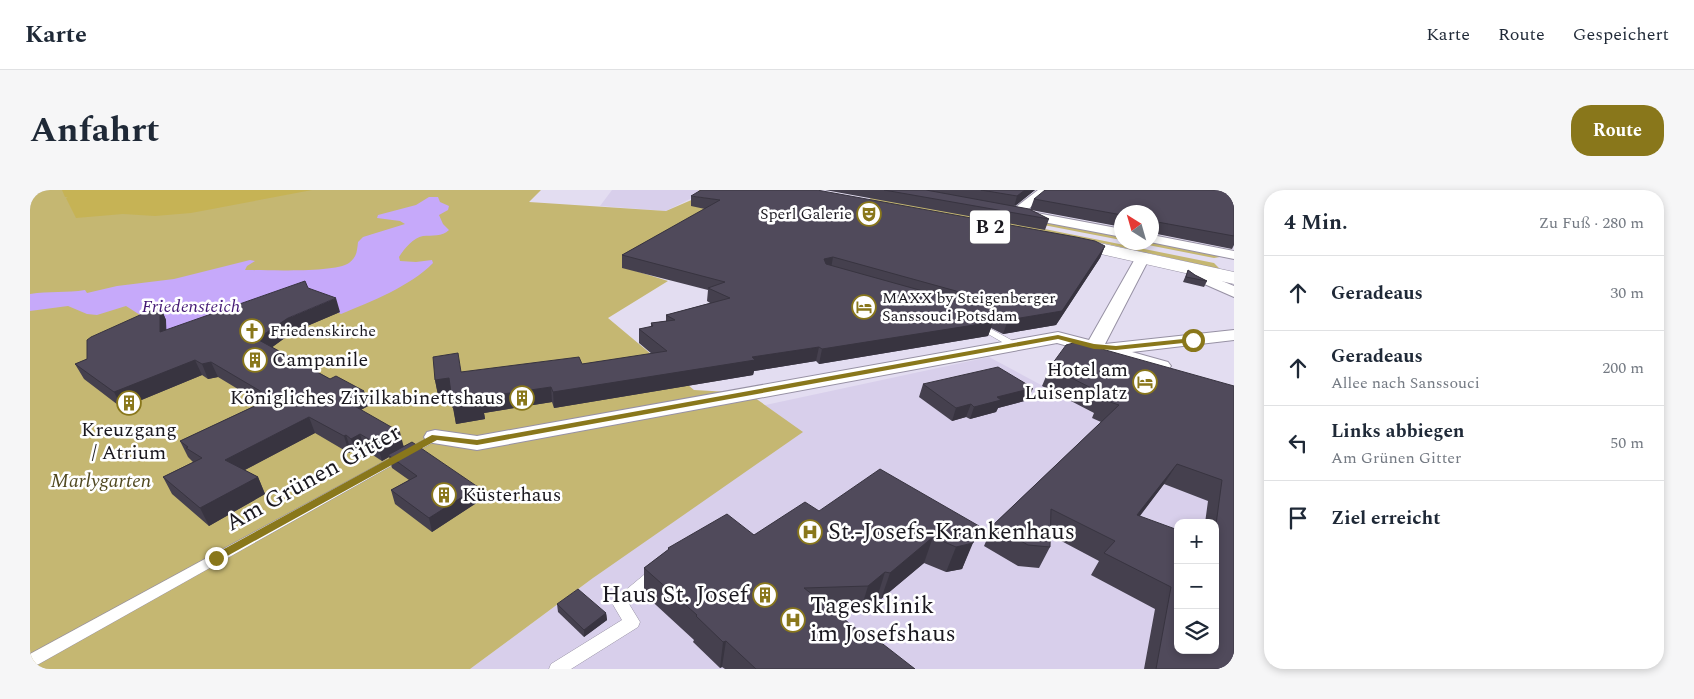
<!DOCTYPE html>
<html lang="de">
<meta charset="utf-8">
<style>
:root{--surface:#fff;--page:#f6f6f7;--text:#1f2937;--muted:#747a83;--line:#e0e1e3;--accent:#89771b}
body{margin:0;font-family:Spectral,serif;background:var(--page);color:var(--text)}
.controls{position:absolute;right:15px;bottom:15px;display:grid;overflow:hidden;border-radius:10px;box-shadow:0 2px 8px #0003}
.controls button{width:45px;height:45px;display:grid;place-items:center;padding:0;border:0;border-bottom:1px solid var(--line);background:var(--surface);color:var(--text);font:25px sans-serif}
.compass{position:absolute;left:1084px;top:15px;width:45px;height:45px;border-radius:50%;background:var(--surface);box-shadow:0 2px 8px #0003;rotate:323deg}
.stop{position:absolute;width:15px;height:15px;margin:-11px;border:4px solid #89771b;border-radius:50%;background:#fff}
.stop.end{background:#89771b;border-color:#fff;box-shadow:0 1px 5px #0008}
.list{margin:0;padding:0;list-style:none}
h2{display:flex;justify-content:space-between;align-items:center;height:65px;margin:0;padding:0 20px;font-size:21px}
h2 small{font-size:16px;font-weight:400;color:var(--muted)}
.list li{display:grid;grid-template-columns:32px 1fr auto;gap:15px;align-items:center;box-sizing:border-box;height:75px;padding:0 20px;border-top:1px solid var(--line)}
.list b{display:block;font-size:19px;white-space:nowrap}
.list p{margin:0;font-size:16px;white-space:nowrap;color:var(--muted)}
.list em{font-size:16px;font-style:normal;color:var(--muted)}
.icon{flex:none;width:28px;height:28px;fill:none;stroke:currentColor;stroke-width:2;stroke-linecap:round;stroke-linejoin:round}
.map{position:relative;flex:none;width:1204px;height:479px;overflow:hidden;border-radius:20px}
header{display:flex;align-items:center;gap:30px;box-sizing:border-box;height:70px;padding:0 25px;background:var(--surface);border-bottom:1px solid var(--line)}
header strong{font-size:24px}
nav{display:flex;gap:28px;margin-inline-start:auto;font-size:18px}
.intro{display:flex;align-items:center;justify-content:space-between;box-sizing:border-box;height:120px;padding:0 30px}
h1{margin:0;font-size:35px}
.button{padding:12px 22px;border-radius:20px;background:var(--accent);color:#fff;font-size:18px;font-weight:700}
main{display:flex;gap:30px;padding:0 30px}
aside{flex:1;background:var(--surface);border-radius:20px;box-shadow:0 2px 8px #0003}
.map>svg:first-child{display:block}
.built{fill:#d8cfeb;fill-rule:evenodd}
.green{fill:#c5b772}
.forest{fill:#c6b355}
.water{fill:#c6a9fa}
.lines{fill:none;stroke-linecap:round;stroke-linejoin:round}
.lane-casing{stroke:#9791a4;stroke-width:1}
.street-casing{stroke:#9791a4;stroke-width:2}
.primary-casing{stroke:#9791a4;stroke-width:1}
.lane{fill:#fff;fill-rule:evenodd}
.street{fill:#fff;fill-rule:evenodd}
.primary{fill:#fff;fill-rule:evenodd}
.wall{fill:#45404e;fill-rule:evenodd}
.shaded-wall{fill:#383440}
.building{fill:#504a5b;stroke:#383440;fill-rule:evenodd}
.route{fill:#89771b}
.labels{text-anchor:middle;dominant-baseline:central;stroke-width:5;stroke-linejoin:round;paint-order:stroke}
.far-poi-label{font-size:16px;fill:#1a181f;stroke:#fff;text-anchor:start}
.far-water-label{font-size:18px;font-style:italic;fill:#441874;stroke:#fff}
.shield{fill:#fff;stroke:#5f5d62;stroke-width:1}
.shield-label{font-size:19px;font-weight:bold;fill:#1a181f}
.poi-label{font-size:20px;fill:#1a181f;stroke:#fff;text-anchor:start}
.park-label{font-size:20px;font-style:italic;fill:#514921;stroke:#fff}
.near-street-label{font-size:24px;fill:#1a181f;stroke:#fff}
.near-poi-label{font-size:24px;fill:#1a181f;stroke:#fff;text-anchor:start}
</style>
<header>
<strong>Karte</strong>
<nav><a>Karte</a><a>Route</a><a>Gespeichert</a></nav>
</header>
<div class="intro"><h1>Anfahrt</h1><a class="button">Route</a></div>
<main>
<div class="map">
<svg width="1204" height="479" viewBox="0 0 1204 479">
<rect width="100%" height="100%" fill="#e3ddf1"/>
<!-- built -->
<g class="built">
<polygon points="582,0 673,0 672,3 636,21 570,16"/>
<path d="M 959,167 L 1065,224 L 1062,228 L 1204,283 L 1204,479 L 440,479 L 563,388 L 717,219 ZM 1148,333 L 1185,333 L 1185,460 L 1148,460 Z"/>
</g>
<!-- green -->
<g class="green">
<polygon points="0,0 511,0 499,12 636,21 666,8 669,0 690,0 689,15 593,77 638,91 578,128 664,200 718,203 773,242 563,388 440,479 0,479"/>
<polygon points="845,5 1184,73 1190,79 1077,54 838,10"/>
<polygon points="998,28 1091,46 1091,50 998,32"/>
<polygon points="1122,52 1196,66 1184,68 1108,53"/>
</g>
<!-- forest -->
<polygon class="forest" points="32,0 282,0 161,23 125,26 93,24 46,28 36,8 38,7 35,7"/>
<!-- water -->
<path class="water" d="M 399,7 L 408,7 L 410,12 L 419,16 L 418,20 L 409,25 L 413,34 L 419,40 C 412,47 402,45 393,46 C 383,48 374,59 369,67 L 370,71 L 386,72 L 402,70 L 403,73 C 381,96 340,112 311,124 L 307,122 L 152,151 L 128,136 L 136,131 L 135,129 L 118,130 L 96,116 L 67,125 L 57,124 L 38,116 L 0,121 L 0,104 C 19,101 37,103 55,100 L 57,103 L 87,96 L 144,89 L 220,70 L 225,71 L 217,76 L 215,80 C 235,80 306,83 319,73 C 327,67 327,61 328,52 L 333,47 L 375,34 L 370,31 L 347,28 L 348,25 L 386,15 Z"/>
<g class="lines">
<!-- lane casing -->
<g class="lane-casing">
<g id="lane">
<polygon points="961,139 985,152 987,154 985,156 979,156 958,144 957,142"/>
<polygon points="405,244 409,245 411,247 409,249 0,479 0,464"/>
<polygon points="626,377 631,379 633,383 631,387 599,414 610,432 608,437 541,479 519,479 521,474 592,430 582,413 585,409 621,379"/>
</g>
</g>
<!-- street casing -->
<g class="street-casing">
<g id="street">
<polygon points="1008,0 1021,0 996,21 1092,39 1092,47 982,26 980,23 982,20"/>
<polygon points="1122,45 1204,61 1204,69 1120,52 1122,52"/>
<polygon points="1113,63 1118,64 1120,67 1075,154 1204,140 1204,150 1102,162 1138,172 1141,176 1138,180 1131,182 1027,153 447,260 397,252 394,247 397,242 405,240 447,246 1028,142 1059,150 1106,67 1108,64"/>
<polygon points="1168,81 1204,96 1204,107 1163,89 1160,86 1163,83"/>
</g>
</g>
<!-- primary casing -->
<g class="primary-casing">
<polygon id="primary" points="1037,46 1204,82 1204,94 1031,55 1029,51 1031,47"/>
</g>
<!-- lane -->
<use href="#lane" class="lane"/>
<!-- street -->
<use href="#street" class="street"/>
<!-- primary -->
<use href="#primary" class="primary"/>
</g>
<!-- wall -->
<g class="wall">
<polygon points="795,0 1005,0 984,16 1000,20 1004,9 1204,0 1204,55 1202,59 1122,43 1122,22 1092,22 1092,37 1001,20 1019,29 1015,40"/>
<polygon points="661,6 1075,56 1070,68 1026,135 973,144 961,138 958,146 789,174 786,171 724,181 723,185 524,218 522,212 454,223 455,229 426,234 421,203 408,205 405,190 431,182 552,174 622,164 609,153 609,139 621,137 621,133 636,131 636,125 680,113 677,111 678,100 592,78 592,65 675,19 661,16"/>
<polygon points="1158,80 1165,85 1177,91 1174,97 1153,92"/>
<polygon points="130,116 136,130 136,140 310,122 263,142 242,157 300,189 334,201 338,216 331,220 374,256 448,297 451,310 402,342 365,314 361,300 379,290 362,278 359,267 352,271 335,260 327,265 321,261 319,263 285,243 215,280 228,287 235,304 179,336 142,304 133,287 163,272 158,267 150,251 231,213 188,187 178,189 172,185 92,218 54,189 45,174 57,169"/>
<path d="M 1020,177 L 1204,196 L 1204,479 L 1114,479 L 1125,419 L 1061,385 L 1069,371 L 1020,345 L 1020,357 L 1009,378 L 988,376 L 954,356 L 963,335 L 1071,232 L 1062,228 L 1064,223 L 1012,196 ZM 1134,294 L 1178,311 L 1175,333 L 1185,333 L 1185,460 L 1110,326 Z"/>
<polygon points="893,194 1003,198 998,210 968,218 966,222 940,229 936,227 922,231 889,207"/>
<polygon points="789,321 949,336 932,379 916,382 894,373 851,409 847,408 830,422 806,423 837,447 885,479 695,479 692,477 690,478 663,452 664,450 614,404 614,378 638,360 638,358 724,345"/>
<polygon points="527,414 576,423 577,430 554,447 528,422"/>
</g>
<!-- shaded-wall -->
<g class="shaded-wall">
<polygon points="995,0 1005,0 984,17 987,6"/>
<polygon points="1075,56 1070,68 1026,135 973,144 978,130"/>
<polygon points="803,67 801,79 792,81 794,69"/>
<polygon points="306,108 310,122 263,142 233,164 227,149 258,128"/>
<polygon points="130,116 136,130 137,156 130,142"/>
<polygon points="965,124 962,133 963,132 958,146 789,174 792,159 960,128"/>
<polygon points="789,157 786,171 724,181 723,185 524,218 523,202 722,167"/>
<polygon points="165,170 172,185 92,218 84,202"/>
<polygon points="181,172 188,187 178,189 172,174"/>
<polygon points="419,188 422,203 408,205 405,190"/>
<polygon points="521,197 522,212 454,223 455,229 426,234 423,218 452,207"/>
<polygon points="1003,198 998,210 968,218 966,222 940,229 944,217 967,207"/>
<polygon points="334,201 338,216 319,226 314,210"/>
<polygon points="941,214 936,227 922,231 926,218"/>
<polygon points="279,227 285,243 203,286 195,270"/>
<polygon points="370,242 374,258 358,265 359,267 352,271 347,254"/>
<polygon points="330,244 335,260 327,265 321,249"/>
<polygon points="316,245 321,261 319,263 314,246"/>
<polygon points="1147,274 1134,294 1094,346 1107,325"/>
<polygon points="228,287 235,304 179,336 170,318"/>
<polygon points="448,297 451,310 402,342 399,328"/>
<polygon points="903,347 894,373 851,409 860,383"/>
<polygon points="943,353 932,379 916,382 926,357"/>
<polygon points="855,382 847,408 830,422 838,396"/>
<polygon points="576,423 577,430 554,447 554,440"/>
<polygon points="696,451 692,477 690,478 693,452"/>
</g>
<!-- building -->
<g class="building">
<path d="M 671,0 L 787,0 L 1046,47 L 1065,51 L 1075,56 L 1032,121 L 978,130 L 965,124 L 960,128 L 963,132 L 792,159 L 789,157 L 722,167 L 725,170 L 523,202 L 521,197 L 452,207 L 453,213 L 423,218 L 419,188 L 405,190 L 403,167 L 428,163 L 431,182 L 549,167 L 552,174 L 637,161 L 609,139 L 623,136 L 621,133 L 645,130 L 636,125 L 700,108 L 678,98 L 695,92 L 592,65 L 690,10 L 661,6 ZM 803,67 L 926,101 L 938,109 L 932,114 L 918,108 L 796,74 L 794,69 Z"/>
<polygon points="854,0 896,0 999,19 1019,29"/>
<polygon points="951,0 995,0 987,6"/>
<polygon points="1015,0 1204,0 1204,46 1122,31 1122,22 1092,22 1092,25 1004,9"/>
<polygon points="1158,80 1165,85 1177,91 1156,87"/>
<polygon points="275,91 278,98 306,108 258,128 227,149 300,189 306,186 334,201 314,210 370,242 347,254 330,244 321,249 316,245 314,246 279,227 195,270 228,287 170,318 133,287 172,268 156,258 158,257 150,251 242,208 181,172 172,174 165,170 84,202 45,174 57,169 57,150 61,147 130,116 130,142"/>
<path d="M 1047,152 L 1204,196 L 1204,479 L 1126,479 L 1141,397 L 1074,363 L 1085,351 L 1021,319 L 1020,357 L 998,355 L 963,335 L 1089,215 L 1071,209 L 1075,205 L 1020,177 L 1036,155 ZM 1147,274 L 1192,290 L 1185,342 L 1185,460 L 1148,460 L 1148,340 L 1107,325 Z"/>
<polygon points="968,177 1003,198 967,207 971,210 944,217 941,214 926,218 893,194"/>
<polygon points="382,252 448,297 399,328 361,300 387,286 358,265"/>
<polygon points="850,279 949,336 943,353 926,357 903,347 860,383 855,382 838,396 774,398 837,447 840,444 885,479 726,479 696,451 693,452 666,426 667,425 614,378 639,359 638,358 697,324 724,345 775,312 789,321"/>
<polygon points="548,399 576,423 554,440 527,414"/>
</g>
<!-- route -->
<polygon class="route" points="1028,145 1064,154 1086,156 1163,148 1167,150 1163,152 1086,160 1064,159 1028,149 447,255 407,250 190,370 186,372 181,368 183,365 402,245 447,250"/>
<!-- icons -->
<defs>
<g id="theatre-ring" transform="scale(1.25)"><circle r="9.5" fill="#fff" stroke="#89771b" stroke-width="1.5"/><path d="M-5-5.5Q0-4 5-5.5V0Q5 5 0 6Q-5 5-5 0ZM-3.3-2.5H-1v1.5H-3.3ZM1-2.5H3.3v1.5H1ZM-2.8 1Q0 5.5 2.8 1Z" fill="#89771b"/></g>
<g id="hotel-ring" transform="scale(1.25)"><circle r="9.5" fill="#fff" stroke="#89771b" stroke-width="1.5"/><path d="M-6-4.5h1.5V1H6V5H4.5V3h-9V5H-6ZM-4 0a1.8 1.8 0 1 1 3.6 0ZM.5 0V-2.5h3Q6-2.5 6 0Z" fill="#89771b"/></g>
<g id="church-ring" transform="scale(1.25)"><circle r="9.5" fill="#fff" stroke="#89771b" stroke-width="1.5"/><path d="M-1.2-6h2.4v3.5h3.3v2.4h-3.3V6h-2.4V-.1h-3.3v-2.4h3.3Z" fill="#89771b"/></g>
<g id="building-ring" transform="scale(1.25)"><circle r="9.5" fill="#fff" stroke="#89771b" stroke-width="1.5"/><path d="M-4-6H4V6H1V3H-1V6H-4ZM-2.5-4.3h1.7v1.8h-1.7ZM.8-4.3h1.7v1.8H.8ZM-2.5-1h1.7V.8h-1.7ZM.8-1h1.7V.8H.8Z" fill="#89771b"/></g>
<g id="hospital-ring" transform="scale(1.25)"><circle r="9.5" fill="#fff" stroke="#89771b" stroke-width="1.5"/><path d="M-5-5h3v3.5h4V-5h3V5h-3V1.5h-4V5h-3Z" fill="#89771b"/></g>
</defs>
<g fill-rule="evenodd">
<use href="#theatre-ring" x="839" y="24"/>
<use href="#hotel-ring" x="834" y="117"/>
<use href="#church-ring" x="222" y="141"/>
<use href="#building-ring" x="225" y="170"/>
<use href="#hotel-ring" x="1115" y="192"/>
<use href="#building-ring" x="492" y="208"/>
<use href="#building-ring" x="99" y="213"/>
<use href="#building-ring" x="414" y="305"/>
<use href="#hospital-ring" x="780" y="342"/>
<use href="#building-ring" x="735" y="405"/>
<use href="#hospital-ring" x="763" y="430"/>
</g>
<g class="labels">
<!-- far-poi labels -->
<g class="far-poi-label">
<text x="822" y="24" text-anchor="end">Sperl Galerie</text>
<text x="852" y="108">MAXX by Steigenberger<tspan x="852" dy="18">Sanssouci Potsdam</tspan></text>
<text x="240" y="141">Friedenskirche</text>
</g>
<!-- far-water labels -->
<g class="far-water-label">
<text x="161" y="116">Friedensteich</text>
</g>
<!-- shield labels -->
<rect class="shield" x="940" y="20.5" width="40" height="33" rx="4"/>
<g class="shield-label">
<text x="960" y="37">B 2</text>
</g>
<!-- poi labels -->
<g class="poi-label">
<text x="242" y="170">Campanile</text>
<text x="1098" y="180" text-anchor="end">Hotel am<tspan x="1098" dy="23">Luisenplatz</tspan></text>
<text x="474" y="208" text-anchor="end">Königliches Zivilkabinettshaus</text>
<text x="99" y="240" text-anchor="middle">Kreuzgang<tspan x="99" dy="23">/ Atrium</tspan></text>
<text x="432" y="305">Küsterhaus</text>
</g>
<!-- park labels -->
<g class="park-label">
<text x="71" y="291">Marlygarten</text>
</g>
<!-- near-street labels -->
<g class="near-street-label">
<text transform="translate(283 288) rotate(-29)">Am Grünen Gitter</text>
</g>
<!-- near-poi labels -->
<g class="near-poi-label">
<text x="798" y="342">St.-Josefs-Krankenhaus</text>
<text x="718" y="405" text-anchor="end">Haus St. Josef</text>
<text x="780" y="416">Tagesklinik<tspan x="780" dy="28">im Josefshaus</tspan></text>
</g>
</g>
</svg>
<div class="controls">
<button>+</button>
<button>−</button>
<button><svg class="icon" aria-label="layers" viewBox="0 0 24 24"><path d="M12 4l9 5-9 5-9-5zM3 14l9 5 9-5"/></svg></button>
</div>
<svg class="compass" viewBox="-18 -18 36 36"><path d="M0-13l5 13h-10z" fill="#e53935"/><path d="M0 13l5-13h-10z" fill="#747a83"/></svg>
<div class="stop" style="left:1163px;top:150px"></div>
<div class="stop end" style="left:186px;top:368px"></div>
</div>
<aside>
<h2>4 Min.<small>Zu Fuß · 280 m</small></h2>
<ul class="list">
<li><svg class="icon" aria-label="ahead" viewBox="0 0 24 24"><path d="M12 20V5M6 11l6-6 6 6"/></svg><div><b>Geradeaus</b></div><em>30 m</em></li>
<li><svg class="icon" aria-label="ahead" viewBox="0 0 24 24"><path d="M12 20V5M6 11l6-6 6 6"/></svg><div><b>Geradeaus</b><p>Allee nach Sanssouci</p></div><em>200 m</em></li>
<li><svg class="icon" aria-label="left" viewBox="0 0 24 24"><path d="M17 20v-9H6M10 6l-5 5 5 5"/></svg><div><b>Links abbiegen</b><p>Am Grünen Gitter</p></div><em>50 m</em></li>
<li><svg class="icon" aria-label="arrive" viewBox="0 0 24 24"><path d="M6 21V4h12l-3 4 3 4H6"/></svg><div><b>Ziel erreicht</b></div></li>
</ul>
</aside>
</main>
